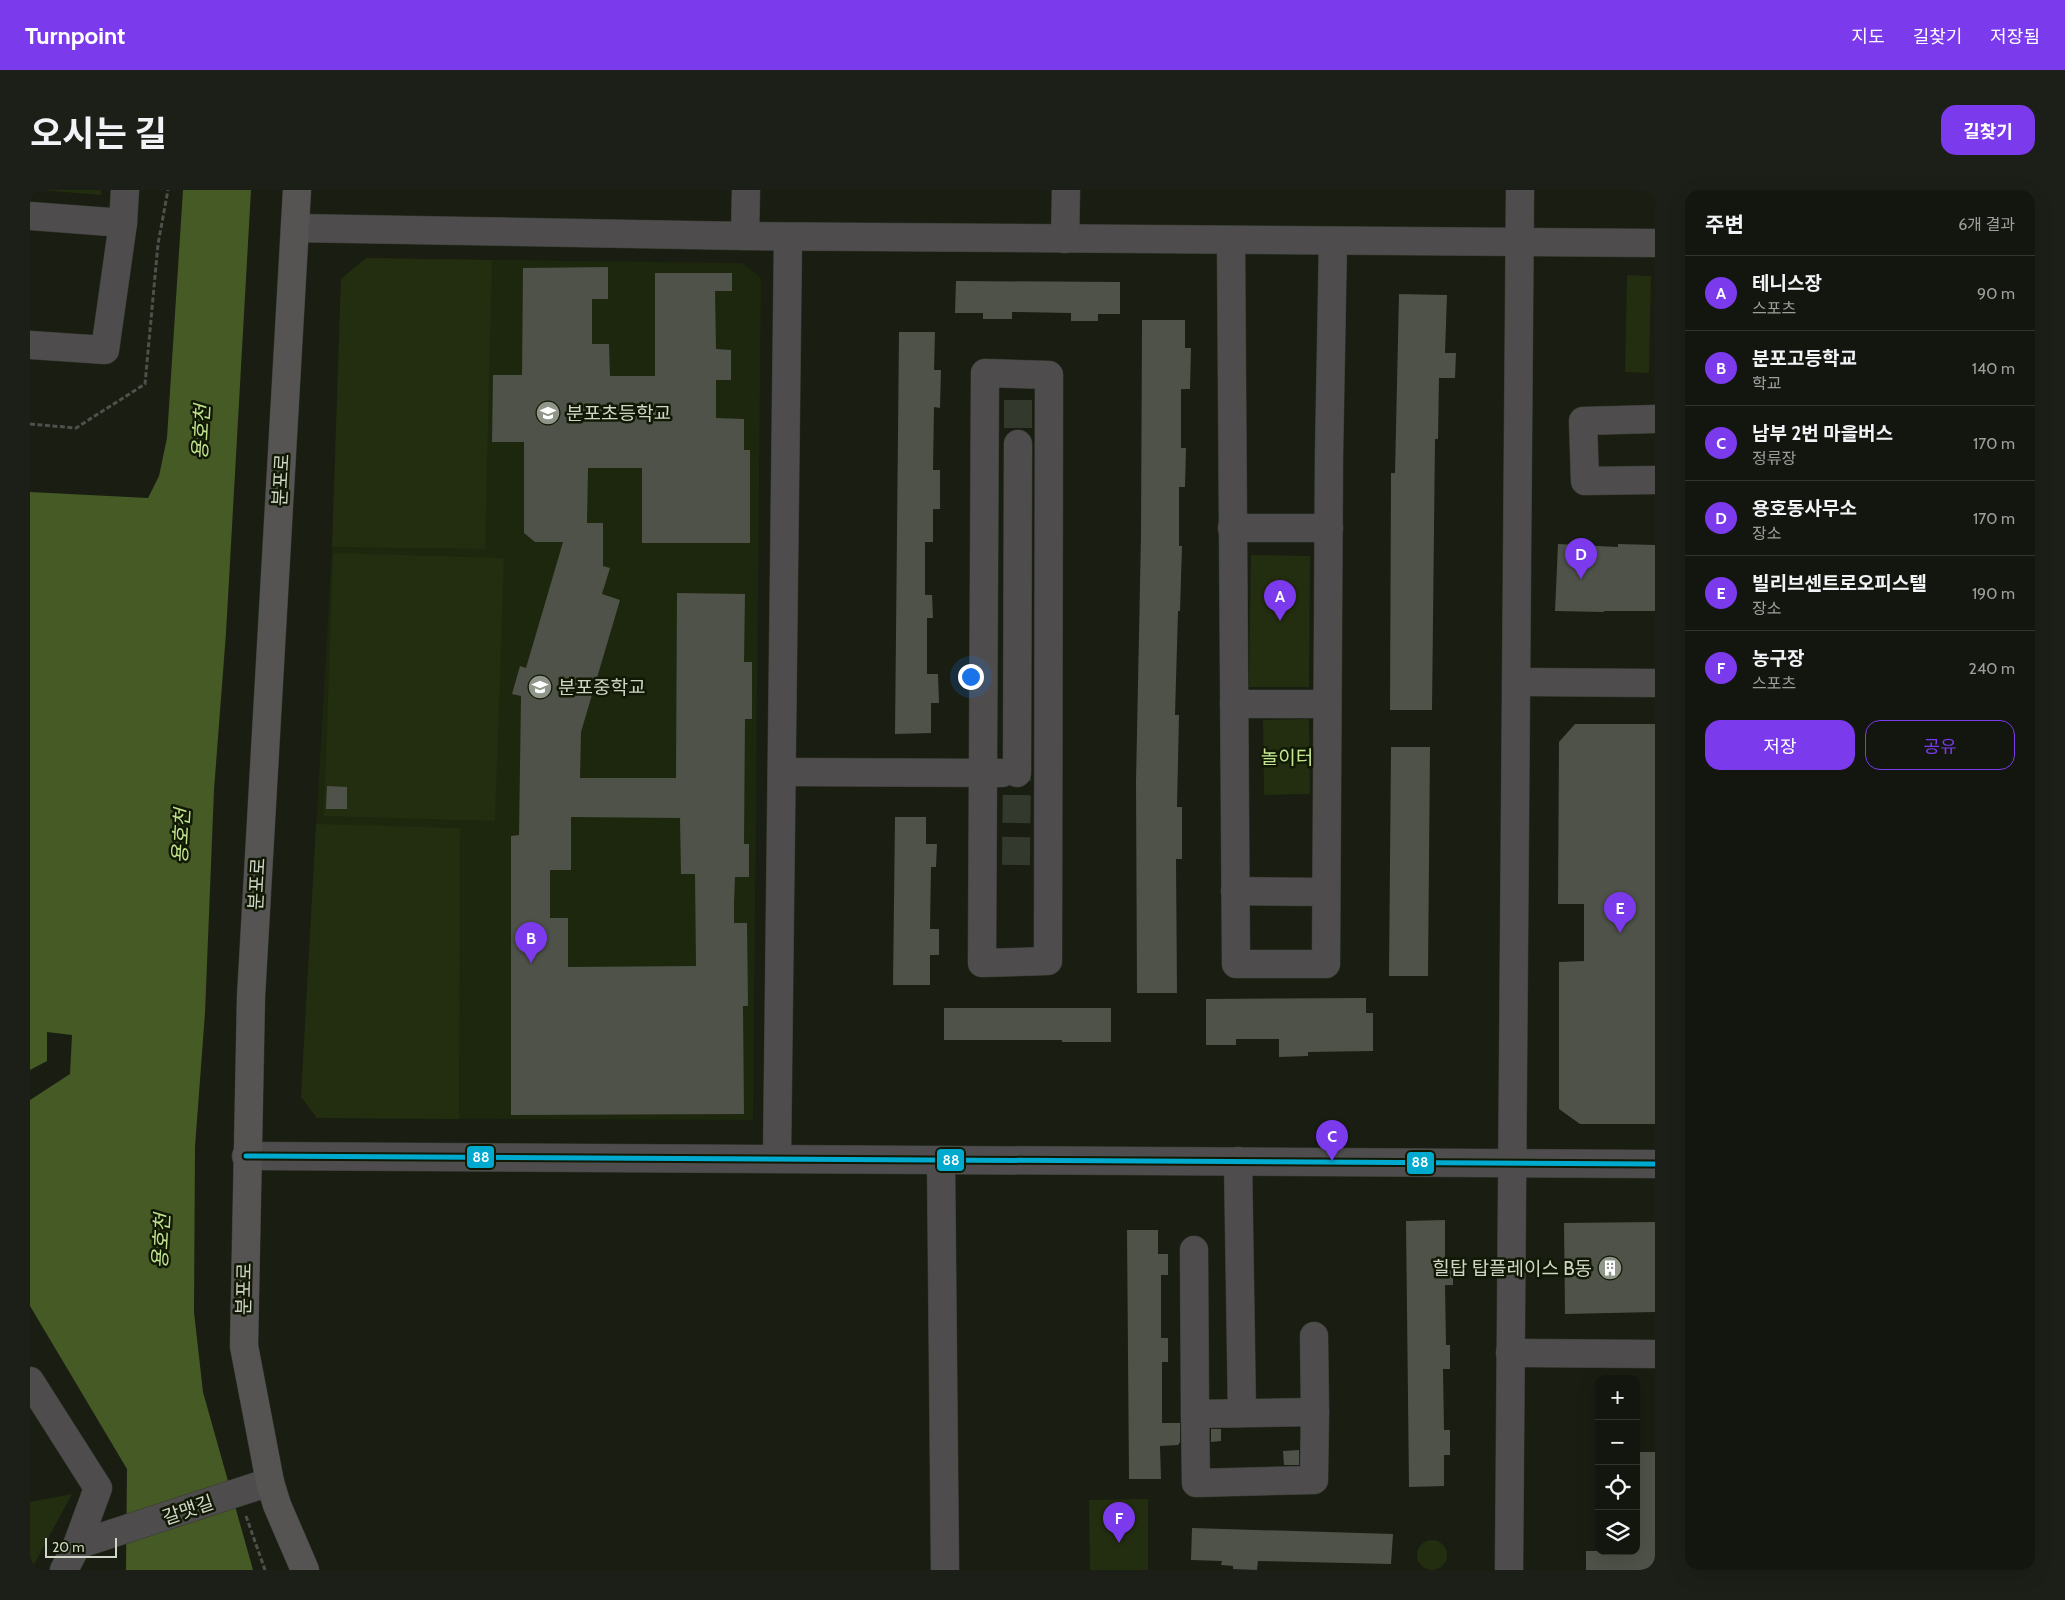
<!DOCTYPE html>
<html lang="ko">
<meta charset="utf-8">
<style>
:root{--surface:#13160e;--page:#1c1f17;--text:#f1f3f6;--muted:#9d9f9e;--line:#32352e;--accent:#7c3aed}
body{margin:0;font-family:Cabin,"Noto Sans KR",sans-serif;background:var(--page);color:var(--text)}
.controls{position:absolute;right:15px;bottom:15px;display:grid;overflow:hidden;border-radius:10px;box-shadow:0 5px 20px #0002}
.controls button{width:45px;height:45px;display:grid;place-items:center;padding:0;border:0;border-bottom:1px solid var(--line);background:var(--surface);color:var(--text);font:25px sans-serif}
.scale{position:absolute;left:15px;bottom:12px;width:72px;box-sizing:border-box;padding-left:5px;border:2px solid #cfd5c7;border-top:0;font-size:14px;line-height:18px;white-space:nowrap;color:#cfd5c7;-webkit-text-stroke:4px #111904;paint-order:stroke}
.you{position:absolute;left:940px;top:486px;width:18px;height:18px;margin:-12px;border:4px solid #fff;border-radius:50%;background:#1a73e8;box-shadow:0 0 0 8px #1a73e833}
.badge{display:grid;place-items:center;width:32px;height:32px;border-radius:50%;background:var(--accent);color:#fff;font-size:16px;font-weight:700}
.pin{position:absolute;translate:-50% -41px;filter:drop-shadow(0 1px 2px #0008)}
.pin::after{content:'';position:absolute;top:26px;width:18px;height:15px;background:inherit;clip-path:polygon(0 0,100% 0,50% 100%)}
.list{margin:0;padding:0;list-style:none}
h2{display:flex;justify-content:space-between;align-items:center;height:65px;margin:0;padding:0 20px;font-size:21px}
h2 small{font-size:16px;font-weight:400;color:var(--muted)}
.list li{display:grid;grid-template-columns:32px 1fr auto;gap:15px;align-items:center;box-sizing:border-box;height:75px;padding:0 20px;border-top:1px solid var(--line)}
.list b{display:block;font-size:19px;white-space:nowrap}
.list p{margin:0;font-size:16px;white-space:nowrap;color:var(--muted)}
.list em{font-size:16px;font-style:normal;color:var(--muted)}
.actions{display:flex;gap:10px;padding:15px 20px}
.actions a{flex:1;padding:11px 0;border:1px solid var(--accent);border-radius:15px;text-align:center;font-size:18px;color:var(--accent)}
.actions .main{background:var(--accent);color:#fff}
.icon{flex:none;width:28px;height:28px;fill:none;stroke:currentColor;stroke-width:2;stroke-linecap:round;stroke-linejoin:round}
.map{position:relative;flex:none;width:1625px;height:1380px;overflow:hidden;border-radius:15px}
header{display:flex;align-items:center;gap:30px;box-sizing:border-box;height:70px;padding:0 25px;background:var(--accent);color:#fff}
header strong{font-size:24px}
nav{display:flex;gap:28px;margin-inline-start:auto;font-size:18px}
.intro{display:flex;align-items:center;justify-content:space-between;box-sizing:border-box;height:120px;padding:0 30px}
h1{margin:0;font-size:35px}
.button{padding:12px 22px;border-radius:15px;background:var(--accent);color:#fff;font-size:18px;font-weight:700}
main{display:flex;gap:30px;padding:0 30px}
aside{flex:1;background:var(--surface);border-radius:15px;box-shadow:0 5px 20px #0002}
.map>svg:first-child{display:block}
.built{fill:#1d270d}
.green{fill:#232d0f}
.water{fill:#465a25}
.building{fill:#4e5248;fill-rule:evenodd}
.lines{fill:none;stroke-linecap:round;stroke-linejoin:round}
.minor-tunnel{stroke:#34392d;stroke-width:28;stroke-dasharray:28 14;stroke-linecap:butt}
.minor-casing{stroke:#353a30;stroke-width:29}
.major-casing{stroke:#353a30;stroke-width:29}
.path{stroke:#4f4f4c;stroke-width:3;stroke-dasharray:5 2.5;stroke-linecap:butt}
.minor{stroke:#4e4c4c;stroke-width:28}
.major{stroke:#565453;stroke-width:28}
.bus-1-casing{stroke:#111904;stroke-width:9}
.bus-1{stroke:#00a9ce;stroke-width:5}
.labels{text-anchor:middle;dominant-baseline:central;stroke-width:5;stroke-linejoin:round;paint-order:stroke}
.poi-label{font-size:19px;fill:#cfd5c7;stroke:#111904;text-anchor:start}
.street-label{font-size:19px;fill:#cfd5c7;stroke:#111904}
.park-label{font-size:19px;fill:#c4e691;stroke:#111904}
.water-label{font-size:20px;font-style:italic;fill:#c0e28d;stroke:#111904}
.line-badge{stroke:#111904;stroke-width:2}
.badge-label{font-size:14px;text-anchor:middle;font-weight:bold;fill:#fff}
</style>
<header>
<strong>Turnpoint</strong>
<nav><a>지도</a><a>길찾기</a><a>저장됨</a></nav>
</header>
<div class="intro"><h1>오시는 길</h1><a class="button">길찾기</a></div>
<main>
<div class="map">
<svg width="1625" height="1380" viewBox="0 0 1625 1380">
<rect width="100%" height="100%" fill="#191d12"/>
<!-- built -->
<polygon class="built" points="336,68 712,73 731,88 723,930 287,928 271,907 302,357 311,89"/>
<!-- green -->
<g class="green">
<polygon points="10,0 71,0 71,5"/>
<polygon points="336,68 462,70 455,359 302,357 311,89"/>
<polygon points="1597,85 1621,86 1619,183 1595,182"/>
<polygon points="303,363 474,368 465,631 294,626"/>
<polygon points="1221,365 1280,366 1279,497 1219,497"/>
<polygon points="1279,529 1280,604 1234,605 1233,530"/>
<polygon points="286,634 430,638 429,929 287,928 271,907"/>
<polygon points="42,1304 1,1380 0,1380 0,1312"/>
<polygon points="1118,1309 1118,1380 1060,1380 1059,1310"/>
<circle cx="1402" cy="1365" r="15"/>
</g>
<!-- water -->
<polygon class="water" points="153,0 221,0 196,443 184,600 175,823 165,957 164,1122 173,1202 223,1380 96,1380 97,1279 0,1116 0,910 40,884 42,845 17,842 17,871 0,880 0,302 118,308 129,286 137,248"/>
<!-- building -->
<g class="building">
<path d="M 578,77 L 578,109 L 562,109 L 562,154 L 579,154 L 580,186 L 625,186 L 625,83 L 702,83 L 702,101 L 685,101 L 686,159 L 701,160 L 701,190 L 686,190 L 686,228 L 714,229 L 714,260 L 720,260 L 720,353 L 612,353 L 612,278 L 558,278 L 557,333 L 573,333 L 573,376 L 580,378 L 572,404 L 590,410 L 551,542 L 550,588 L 646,588 L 647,403 L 715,404 L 714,472 L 722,472 L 722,529 L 715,529 L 714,654 L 719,654 L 719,687 L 705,687 L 704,713 L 704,733 L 717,733 L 718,816 L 713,816 L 714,924 L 481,925 L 481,646 L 489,645 L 491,506 L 482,504 L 490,476 L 496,478 L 533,352 L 505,352 L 494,343 L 494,252 L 462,252 L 463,185 L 492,185 L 493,78 ZM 541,627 L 650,628 L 651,684 L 665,684 L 666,776 L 538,777 L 538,728 L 520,728 L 520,680 L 541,680 Z"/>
<polygon points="926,91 1090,92 1090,124 1068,124 1068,131 1041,131 1041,123 982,122 982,129 953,129 953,123 925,123"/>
<polygon points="1369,104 1417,105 1415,163 1426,163 1425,188 1409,188 1408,249 1405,249 1402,520 1360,520 1361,283 1365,283"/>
<polygon points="1112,130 1155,130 1155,158 1161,158 1160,199 1151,199 1151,258 1156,258 1155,297 1149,297 1149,356 1152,356 1150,421 1148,421 1145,525 1149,525 1147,617 1152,617 1152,669 1146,669 1147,803 1107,803 1106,592 1111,345"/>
<polygon points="869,142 905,142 904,180 911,180 910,218 904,217 903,280 910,280 910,319 903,319 903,352 895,352 895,405 902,405 903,428 897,428 897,484 908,484 909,513 901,513 901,543 865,544"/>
<polygon points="1528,354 1588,357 1588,354 1625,355 1625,421 1574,421 1574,422 1525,421"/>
<polygon points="1545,534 1625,534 1625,934 1550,934 1529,919 1529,772 1554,771 1554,714 1528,714 1529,552"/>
<polygon points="1361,557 1400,557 1398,786 1359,786"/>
<polygon points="297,596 317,597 317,619 296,619"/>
<polygon points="865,627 896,627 896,654 907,654 906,677 901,677 900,739 909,739 909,765 900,765 900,795 863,795"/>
<polygon points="1336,808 1336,823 1343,823 1343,861 1278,862 1278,866 1249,867 1249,849 1206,849 1206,855 1176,855 1176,809"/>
<polygon points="914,818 1081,818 1081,852 1032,852 1032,850 914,850"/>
<polygon points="1415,1030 1415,1071 1423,1071 1423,1095 1415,1095 1416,1155 1420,1155 1420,1179 1413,1179 1414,1240 1420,1240 1420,1265 1414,1265 1414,1296 1379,1297 1376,1031"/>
<polygon points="1625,1032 1625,1122 1535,1124 1534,1033"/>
<polygon points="1097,1040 1128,1040 1128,1064 1138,1064 1138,1085 1131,1085 1131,1148 1138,1148 1138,1172 1132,1172 1132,1233 1150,1233 1150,1252 1148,1255 1130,1256 1131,1289 1099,1289"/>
<polygon points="1181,1239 1191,1239 1191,1251 1181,1252"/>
<polygon points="1269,1260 1269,1275 1254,1275 1253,1261"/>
<polygon points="1606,1262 1625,1262 1625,1380 1556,1380 1556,1361 1606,1361"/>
<polygon points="1162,1338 1363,1344 1361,1374 1228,1371 1227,1380 1203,1379 1203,1376 1191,1375 1192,1371 1161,1370"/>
</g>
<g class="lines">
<!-- minor-tunnel -->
<g class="minor-tunnel">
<polyline points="988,210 988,254"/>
<polyline points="986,675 987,583"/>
</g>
<!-- minor casing -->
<g class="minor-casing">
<g id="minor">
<polyline points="0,26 93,33 95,0"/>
<polyline points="265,38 715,46 1625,53"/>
<polyline points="715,46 716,0"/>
<polyline points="1035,49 1036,0"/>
<polyline points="1201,50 1206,774 1296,774 1299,266 1303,51"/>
<polyline points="0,155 75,160 93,33"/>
<polygon points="955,183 1019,185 1018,771 952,773"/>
<polyline points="1625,229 1553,231 1555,291 1625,290"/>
<polyline points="1202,338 1299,338"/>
<polyline points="1486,492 1625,493"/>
<polyline points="1204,514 1297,514"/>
<polyline points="752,582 972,583"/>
<polyline points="987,583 988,254"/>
<polyline points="1205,701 1296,702"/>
<polyline points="216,966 1625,974"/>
<polyline points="747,968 758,47"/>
<polyline points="911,970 915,1380"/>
<polyline points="1208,971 1212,1223"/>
<polyline points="1164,1060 1165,1224 1285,1222 1284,1146"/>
<polyline points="1480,1163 1625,1164"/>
<polyline points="0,1191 68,1298 47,1355"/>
<polyline points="1165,1224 1166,1293 1284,1290 1285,1222"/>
<polyline points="34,1380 47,1355 240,1292"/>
<polyline points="1479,1380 1490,0"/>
</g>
</g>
<!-- major casing -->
<g class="major-casing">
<polyline id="major" points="267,0 221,807 214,1156 240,1292 247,1315 275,1380"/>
</g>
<!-- path -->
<g class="path">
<polyline points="0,234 46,238 115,194 128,54 138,0"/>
<polyline points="216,1326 235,1380"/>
</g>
<!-- minor -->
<use href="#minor" class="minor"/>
<!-- major -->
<use href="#major" class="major"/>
<!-- bus-1 casing -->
<g class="bus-1-casing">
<polyline id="bus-1" points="216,966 1625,974"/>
</g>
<!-- bus-1 -->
<use href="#bus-1" class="bus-1"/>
</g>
<!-- icons -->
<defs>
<g id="school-disc" transform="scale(1.25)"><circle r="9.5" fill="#8f9588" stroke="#111904"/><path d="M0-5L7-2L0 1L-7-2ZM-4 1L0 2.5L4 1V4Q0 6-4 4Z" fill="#fff"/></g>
<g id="building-disc" transform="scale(1.25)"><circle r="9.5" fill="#8f9588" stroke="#111904"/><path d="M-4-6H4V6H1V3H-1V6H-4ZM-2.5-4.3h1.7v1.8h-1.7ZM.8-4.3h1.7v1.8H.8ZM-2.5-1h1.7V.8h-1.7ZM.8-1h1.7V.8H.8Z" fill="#fff"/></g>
</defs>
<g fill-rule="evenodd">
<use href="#school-disc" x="518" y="223"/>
<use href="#school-disc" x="510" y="497"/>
<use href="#building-disc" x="1580" y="1078"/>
</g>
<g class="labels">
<!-- poi labels -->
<g class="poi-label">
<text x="536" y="223">분포초등학교</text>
<text x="528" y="497">분포중학교</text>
<text x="1562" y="1078" text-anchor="end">힐탑 탑플레이스 B동</text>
</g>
<!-- street labels -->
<g class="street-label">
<text transform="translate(251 290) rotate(-87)">분포로</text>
<text transform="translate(227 694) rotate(-87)">분포로</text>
<text transform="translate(214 1099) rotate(-89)">분포로</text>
<text transform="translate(158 1320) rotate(-19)">갈맷길</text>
</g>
<!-- park labels -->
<g class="park-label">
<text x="1257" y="567">놀이터</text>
</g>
<!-- water labels -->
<g class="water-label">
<text transform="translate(171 242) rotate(-87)">용호천</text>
<text transform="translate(151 646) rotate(-87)">용호천</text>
<text transform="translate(131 1051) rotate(-87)">용호천</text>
</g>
</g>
<g class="line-badge">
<rect x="436" y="955" width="29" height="24" rx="5" fill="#00a9ce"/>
<rect x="906" y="958" width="29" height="24" rx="5" fill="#00a9ce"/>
<rect x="1376" y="961" width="29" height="24" rx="5" fill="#00a9ce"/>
</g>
<g class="badge-label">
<text x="451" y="972">88</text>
<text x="921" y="975">88</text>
<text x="1390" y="977">88</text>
</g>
</svg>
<div class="controls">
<button>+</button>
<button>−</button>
<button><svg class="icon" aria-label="locate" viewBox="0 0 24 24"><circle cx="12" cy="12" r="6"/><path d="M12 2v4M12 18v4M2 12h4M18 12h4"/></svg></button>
<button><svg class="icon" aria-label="layers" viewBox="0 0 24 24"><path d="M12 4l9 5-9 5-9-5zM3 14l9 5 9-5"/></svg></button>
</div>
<div class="scale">20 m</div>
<div class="you"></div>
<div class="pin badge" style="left:1250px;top:431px">A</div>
<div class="pin badge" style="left:501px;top:773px">B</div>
<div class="pin badge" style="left:1302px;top:971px">C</div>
<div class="pin badge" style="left:1551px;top:389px">D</div>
<div class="pin badge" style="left:1590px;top:743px">E</div>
<div class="pin badge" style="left:1089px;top:1353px">F</div>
</div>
<aside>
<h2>주변<small>6개 결과</small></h2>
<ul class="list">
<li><span class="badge">A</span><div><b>테니스장</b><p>스포츠</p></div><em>90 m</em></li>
<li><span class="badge">B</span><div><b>분포고등학교</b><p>학교</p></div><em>140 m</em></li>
<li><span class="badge">C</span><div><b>남부 2번 마을버스</b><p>정류장</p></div><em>170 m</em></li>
<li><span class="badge">D</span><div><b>용호동사무소</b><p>장소</p></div><em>170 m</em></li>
<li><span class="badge">E</span><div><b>빌리브센트로오피스텔</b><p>장소</p></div><em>190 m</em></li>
<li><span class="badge">F</span><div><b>농구장</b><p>스포츠</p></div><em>240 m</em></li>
</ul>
<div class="actions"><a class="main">저장</a><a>공유</a></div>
</aside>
</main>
